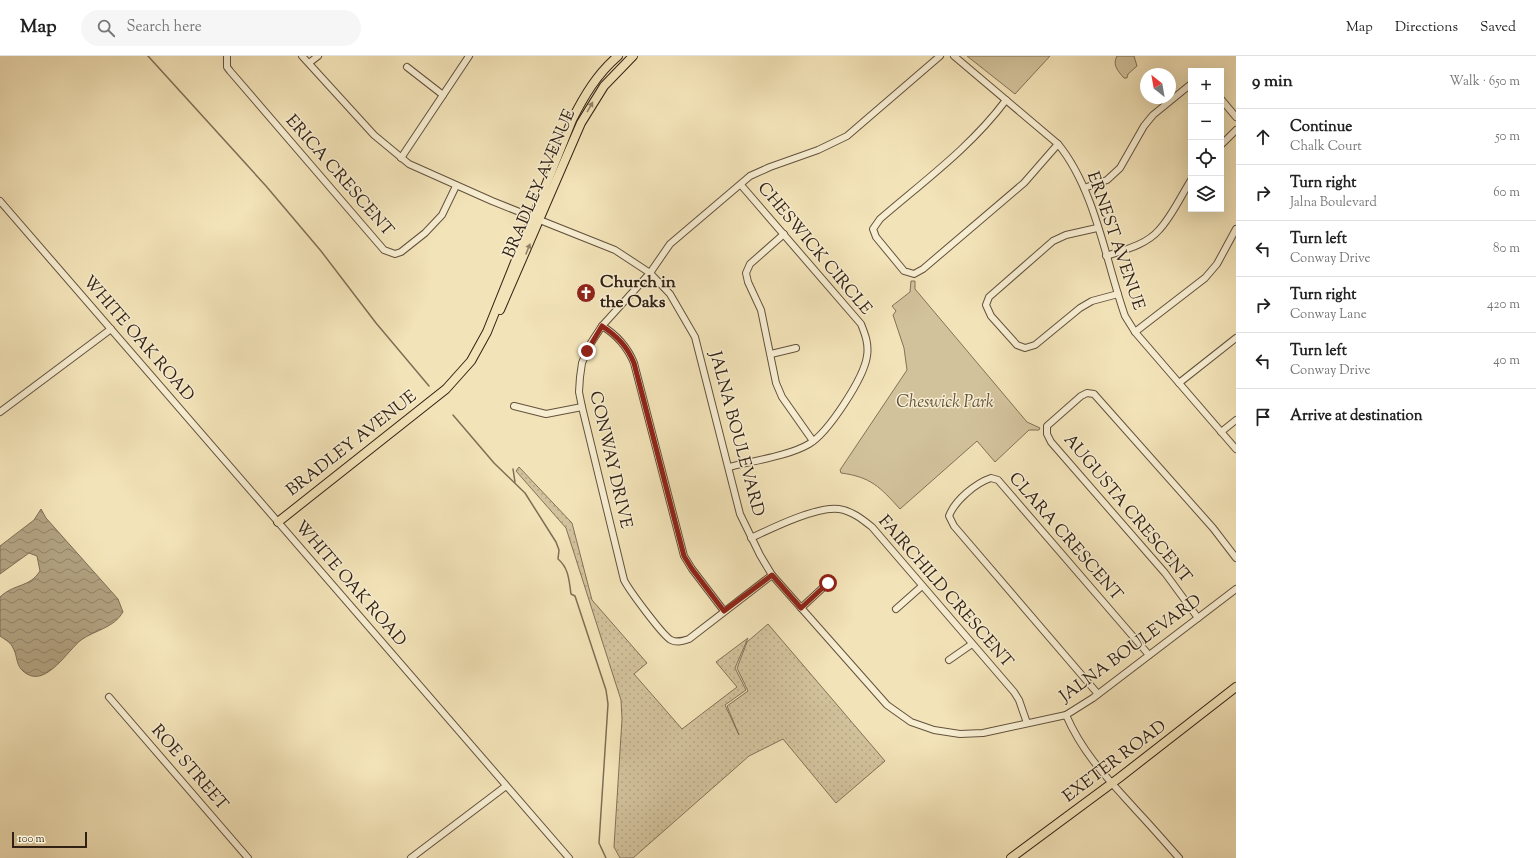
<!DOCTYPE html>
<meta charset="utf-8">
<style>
:root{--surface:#fff;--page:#f6f6f6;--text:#222;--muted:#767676;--line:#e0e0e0}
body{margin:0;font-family:"Sorts Mill Goudy",serif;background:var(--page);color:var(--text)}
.controls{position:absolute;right:12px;top:12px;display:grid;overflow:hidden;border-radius:0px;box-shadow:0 4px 16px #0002}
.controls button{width:36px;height:36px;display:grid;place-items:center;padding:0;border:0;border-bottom:1px solid var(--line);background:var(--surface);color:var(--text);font:20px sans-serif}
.compass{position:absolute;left:1140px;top:12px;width:36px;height:36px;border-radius:50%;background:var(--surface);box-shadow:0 4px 16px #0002;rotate:329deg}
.scale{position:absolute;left:12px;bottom:10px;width:75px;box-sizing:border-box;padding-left:4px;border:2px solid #312114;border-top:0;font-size:11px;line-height:14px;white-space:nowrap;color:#312114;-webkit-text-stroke:3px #f7edd1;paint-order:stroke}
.stop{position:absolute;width:12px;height:12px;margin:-9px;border:3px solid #8f2418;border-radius:50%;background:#fff}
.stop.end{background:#8f2418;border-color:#fff;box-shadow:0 1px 4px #0008}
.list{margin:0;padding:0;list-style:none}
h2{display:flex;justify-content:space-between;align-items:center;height:52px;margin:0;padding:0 16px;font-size:17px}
h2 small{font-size:13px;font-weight:400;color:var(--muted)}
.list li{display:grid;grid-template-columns:26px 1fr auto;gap:12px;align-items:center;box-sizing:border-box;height:56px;padding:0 16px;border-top:1px solid var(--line)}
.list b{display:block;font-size:15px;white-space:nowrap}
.list p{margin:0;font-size:13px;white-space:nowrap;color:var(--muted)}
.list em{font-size:13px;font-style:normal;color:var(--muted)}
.icon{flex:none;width:22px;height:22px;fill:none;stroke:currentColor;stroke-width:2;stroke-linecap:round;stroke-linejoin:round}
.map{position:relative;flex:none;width:1236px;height:802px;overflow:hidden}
header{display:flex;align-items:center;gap:24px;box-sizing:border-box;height:56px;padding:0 20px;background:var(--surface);border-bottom:1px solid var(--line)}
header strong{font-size:19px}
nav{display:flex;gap:22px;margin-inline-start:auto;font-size:14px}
.search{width:280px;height:36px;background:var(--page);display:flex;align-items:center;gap:10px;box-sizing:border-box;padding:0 14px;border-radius:22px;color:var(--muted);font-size:15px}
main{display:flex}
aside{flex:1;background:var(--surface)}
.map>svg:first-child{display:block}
.grass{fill:url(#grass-dots);stroke:#827258}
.green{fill:#d2c29c;stroke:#827258}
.water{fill:url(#water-waves);stroke:#7e6e55}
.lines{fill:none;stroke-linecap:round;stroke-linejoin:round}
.stream{stroke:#7e6e55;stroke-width:1.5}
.minor-casing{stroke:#62523d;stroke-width:8}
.major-casing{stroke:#312114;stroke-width:10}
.minor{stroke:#f7edd1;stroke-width:6}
.major{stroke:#f3e3b8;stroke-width:8}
.oneway{fill:#928266}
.route{stroke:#8f2418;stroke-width:5}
.labels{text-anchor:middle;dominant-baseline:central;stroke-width:3;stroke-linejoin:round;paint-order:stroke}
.street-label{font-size:17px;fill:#312114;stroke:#f7edd1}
.poi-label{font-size:17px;font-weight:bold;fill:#312114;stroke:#f7edd1;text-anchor:start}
.park-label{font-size:17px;font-style:italic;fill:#61513d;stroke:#f7edd1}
</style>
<header>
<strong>Map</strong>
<div class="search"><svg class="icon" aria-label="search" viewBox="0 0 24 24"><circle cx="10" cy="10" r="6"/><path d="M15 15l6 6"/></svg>Search here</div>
<nav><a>Map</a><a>Directions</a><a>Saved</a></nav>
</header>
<main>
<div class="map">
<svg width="1236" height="802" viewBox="0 0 1236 802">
<defs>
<pattern id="grass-dots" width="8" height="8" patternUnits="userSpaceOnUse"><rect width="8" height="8" fill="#d2c29c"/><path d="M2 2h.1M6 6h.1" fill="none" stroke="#b5a686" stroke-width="1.8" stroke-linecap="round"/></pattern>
<pattern id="water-waves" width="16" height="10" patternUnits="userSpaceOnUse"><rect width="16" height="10" fill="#b1a180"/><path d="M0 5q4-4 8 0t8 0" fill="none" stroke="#918368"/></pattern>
</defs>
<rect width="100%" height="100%" fill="#f3e3b8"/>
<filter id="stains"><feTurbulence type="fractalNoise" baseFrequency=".005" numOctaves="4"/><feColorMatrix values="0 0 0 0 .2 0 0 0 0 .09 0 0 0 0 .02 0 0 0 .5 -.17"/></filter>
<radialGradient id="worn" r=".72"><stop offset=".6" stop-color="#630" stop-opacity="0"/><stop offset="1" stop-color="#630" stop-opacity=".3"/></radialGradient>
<!-- grass -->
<polygon class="grass" points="519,411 572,467 592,544 647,607 634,618 682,673 737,631 716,606 748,582 735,612 746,634 725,649 739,679 727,650 748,635 737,612 747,586 768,568 885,705 836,747 783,683 749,700 633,802 620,802 614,791 622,663 621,644 566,472 516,415"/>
<!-- green -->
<g class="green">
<polygon points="967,0 1050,0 1015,38"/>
<path d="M 1117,0 L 1134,0 L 1137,10 L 1128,18 L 1127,22 L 1124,22 C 1118,15 1112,9 1117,0 Z"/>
<path d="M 911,225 L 915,225 L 915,233 L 1027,366 L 1040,372 L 1039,374 L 1029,374 L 995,406 L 977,385 L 900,453 C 880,431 871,421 841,417 L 840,414 L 907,314 L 904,292 L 893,259 L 896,255 L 892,250 L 910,236 Z"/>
</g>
<!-- water -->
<path class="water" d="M 41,453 L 46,462 L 118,543 L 123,556 C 114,572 95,574 81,584 C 68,594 47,630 27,618 C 14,610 19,601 12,590 C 10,586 4,583 0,580 L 0,541 C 15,527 29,532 40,515 L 37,500 L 29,497 L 0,518 L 0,490 L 34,464 Z"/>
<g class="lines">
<!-- stream -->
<g class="stream">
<polyline points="148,0 266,130 321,195 376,267 429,330"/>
<path d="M 453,359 L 494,407 L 525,437 L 556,486 L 559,494 L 558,503 C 569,512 569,525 571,538 L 575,540 L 606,634 L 608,648 L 599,787 L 606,802"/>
<polyline points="513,413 515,426"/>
</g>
<!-- minor casing -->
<g class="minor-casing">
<g id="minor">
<polyline points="227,0 227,11 230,15 384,194 395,198 401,196 425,177 442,159 456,130"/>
<polyline points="302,0 374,79 409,108 492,145 615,194 650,217 670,238 695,281 740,458 760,499 772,519 887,649 911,666 934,674 960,678 983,677 1066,659 1093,642 1236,533"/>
<path d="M 954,0 L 1058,88 C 1095,133 1106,206 1125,260 L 1135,276 L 1236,393"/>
<polyline points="309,7 318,0"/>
<polyline points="407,11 443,39"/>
<polyline points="1221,43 1236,61"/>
<path d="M 1006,44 C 971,91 924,125 880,163 L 873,173 L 876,181 L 904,215 L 914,218 L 923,213 L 1024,127 L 1058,88"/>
<polyline points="1221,89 1236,74"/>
<polyline points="401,102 469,0"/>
<polyline points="1084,132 1107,124 1120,112 1144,70 1153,59 1191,28"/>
<polyline points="0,145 569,802"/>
<polyline points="1097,172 1066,179 1053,185 989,241 986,249 991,260 1017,289 1025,292 1035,289 1080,252 1092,245 1118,238"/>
<polyline points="784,178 750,208 746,217 748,226 761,254 776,327 782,341 813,385"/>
<path d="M 1106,200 C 1124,194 1146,189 1159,174 C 1172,160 1181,140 1191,124"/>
<path d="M 602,270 C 617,279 627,290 634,307 L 684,500 L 692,513 L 724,555"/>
<polyline points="1135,276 1205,222 1217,208 1236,173"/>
<polyline points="771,298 796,292"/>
<polyline points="1179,327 1236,282"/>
<polyline points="514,350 546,358 582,351"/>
<polyline points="0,356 111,273"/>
<polyline points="1221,376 1236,364"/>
<path d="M 729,411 C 752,405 789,400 809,388 C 828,377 864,322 867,300 C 869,288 865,278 861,268 L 741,129"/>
<path d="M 751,482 C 772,472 817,450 839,453 C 852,455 862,463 872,471 L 1014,636 L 1019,644 L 1027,667"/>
<path d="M 772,519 L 689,583 C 683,585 677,587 671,584 C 663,580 629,534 624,524 L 582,351 L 579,336 L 580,321 L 582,307 L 589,290 L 602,270 L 650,217 L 670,188 L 750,120 L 770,111 L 818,94 L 847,80 L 940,0"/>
<polyline points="801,552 828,527"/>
<polyline points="896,553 922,530"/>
<polyline points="1198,562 1165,517 1051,386 1047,378 1047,370 1081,340 1087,337 1094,338 1213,472 1236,502"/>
<polyline points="949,604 972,588"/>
<path d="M 1098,638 L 954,470 L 949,460 C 955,444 976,427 991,422 L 998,424 L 1149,599"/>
<polyline points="109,641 248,802"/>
<path d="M 1066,659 C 1083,698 1108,723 1136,754 C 1151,770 1165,786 1179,802"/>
<polyline points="411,802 506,730"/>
</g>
</g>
<!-- major casing -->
<g class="major-casing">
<g id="major">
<polyline points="500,254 581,67 604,30 633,0"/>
<path d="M 278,466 L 446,333 L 471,305 L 487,276 L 572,64 C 584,40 597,18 618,0"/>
<polyline points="1011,802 1119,722 1236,631"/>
</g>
</g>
<!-- minor -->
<use href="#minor" class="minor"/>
<!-- major -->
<use href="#major" class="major"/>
</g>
<!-- one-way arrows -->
<defs><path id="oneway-solid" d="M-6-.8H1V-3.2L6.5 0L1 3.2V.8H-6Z"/></defs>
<g class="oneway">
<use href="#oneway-solid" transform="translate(590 51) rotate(-60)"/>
<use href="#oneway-solid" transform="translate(528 193) rotate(-68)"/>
</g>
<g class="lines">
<!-- route -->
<path class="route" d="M 587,295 L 602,270 C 617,280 627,290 634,307 L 684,500 L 692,513 L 724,555 L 772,519 L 801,552 L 828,527"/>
</g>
<!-- icons -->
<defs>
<g id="church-disc" transform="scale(1)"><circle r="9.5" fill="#8f2418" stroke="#f7edd1"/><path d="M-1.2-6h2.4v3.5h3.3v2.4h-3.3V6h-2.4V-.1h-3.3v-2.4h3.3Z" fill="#fff"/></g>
</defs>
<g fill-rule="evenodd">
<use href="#church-disc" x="586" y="237"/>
</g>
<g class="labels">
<!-- street labels -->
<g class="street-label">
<text transform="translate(339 120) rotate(49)">ERICA CRESCENT</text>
<text transform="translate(540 128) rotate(-67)">BRADLEY AVENUE</text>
<text transform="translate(1115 185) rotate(71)">ERNEST AVENUE</text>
<text transform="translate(814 193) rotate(50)">CHESWICK CIRCLE</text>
<text transform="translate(138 283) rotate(49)">WHITE OAK ROAD</text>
<text transform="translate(736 378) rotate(75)">JALNA BOULEVARD</text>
<text transform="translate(352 388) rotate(-38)">BRADLEY AVENUE</text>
<text transform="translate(610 404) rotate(77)">CONWAY DRIVE</text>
<text transform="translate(1127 453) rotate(50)">AUGUSTA CRESCENT</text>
<text transform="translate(1065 481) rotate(49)">CLARA CRESCENT</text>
<text transform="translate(350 528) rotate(49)">WHITE OAK ROAD</text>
<text transform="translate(945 536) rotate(49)">FAIRCHILD CRESCENT</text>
<text transform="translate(1131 593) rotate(-36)">JALNA BOULEVARD</text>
<text transform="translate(1115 706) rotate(-37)">EXETER ROAD</text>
<text transform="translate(189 712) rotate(49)">ROE STREET</text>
</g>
<!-- poi labels -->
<g class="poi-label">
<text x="600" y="227">Church in<tspan x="600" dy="20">the Oaks</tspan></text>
</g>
<!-- park labels -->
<g class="park-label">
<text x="945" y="347">Cheswick Park</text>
</g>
</g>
<rect width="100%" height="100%" filter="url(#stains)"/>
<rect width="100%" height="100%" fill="url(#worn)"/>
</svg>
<div class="controls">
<button>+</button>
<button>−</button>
<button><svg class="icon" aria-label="locate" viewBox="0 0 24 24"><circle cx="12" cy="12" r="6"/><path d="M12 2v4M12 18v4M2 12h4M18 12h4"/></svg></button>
<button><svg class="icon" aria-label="layers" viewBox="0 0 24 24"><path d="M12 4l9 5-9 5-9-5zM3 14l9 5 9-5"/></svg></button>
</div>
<svg class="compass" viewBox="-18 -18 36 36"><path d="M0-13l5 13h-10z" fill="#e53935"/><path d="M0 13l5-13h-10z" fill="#767676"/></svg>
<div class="scale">100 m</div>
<div class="stop" style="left:828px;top:527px"></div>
<div class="stop end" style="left:587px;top:295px"></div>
</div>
<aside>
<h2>9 min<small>Walk · 650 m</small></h2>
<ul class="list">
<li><svg class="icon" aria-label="ahead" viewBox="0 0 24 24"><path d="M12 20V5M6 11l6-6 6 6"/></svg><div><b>Continue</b><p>Chalk Court</p></div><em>50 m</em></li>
<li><svg class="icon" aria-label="right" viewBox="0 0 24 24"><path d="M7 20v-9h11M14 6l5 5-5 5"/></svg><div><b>Turn right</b><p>Jalna Boulevard</p></div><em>60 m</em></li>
<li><svg class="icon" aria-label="left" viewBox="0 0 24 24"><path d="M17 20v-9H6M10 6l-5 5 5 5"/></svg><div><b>Turn left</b><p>Conway Drive</p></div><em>80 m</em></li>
<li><svg class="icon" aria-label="right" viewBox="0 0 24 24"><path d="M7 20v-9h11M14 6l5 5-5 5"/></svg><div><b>Turn right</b><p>Conway Lane</p></div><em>420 m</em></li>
<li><svg class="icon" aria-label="left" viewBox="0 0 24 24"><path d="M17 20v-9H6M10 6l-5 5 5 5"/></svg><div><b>Turn left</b><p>Conway Drive</p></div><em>40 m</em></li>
<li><svg class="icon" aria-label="arrive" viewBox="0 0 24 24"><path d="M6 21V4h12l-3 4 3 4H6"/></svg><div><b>Arrive at destination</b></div></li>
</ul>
</aside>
</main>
